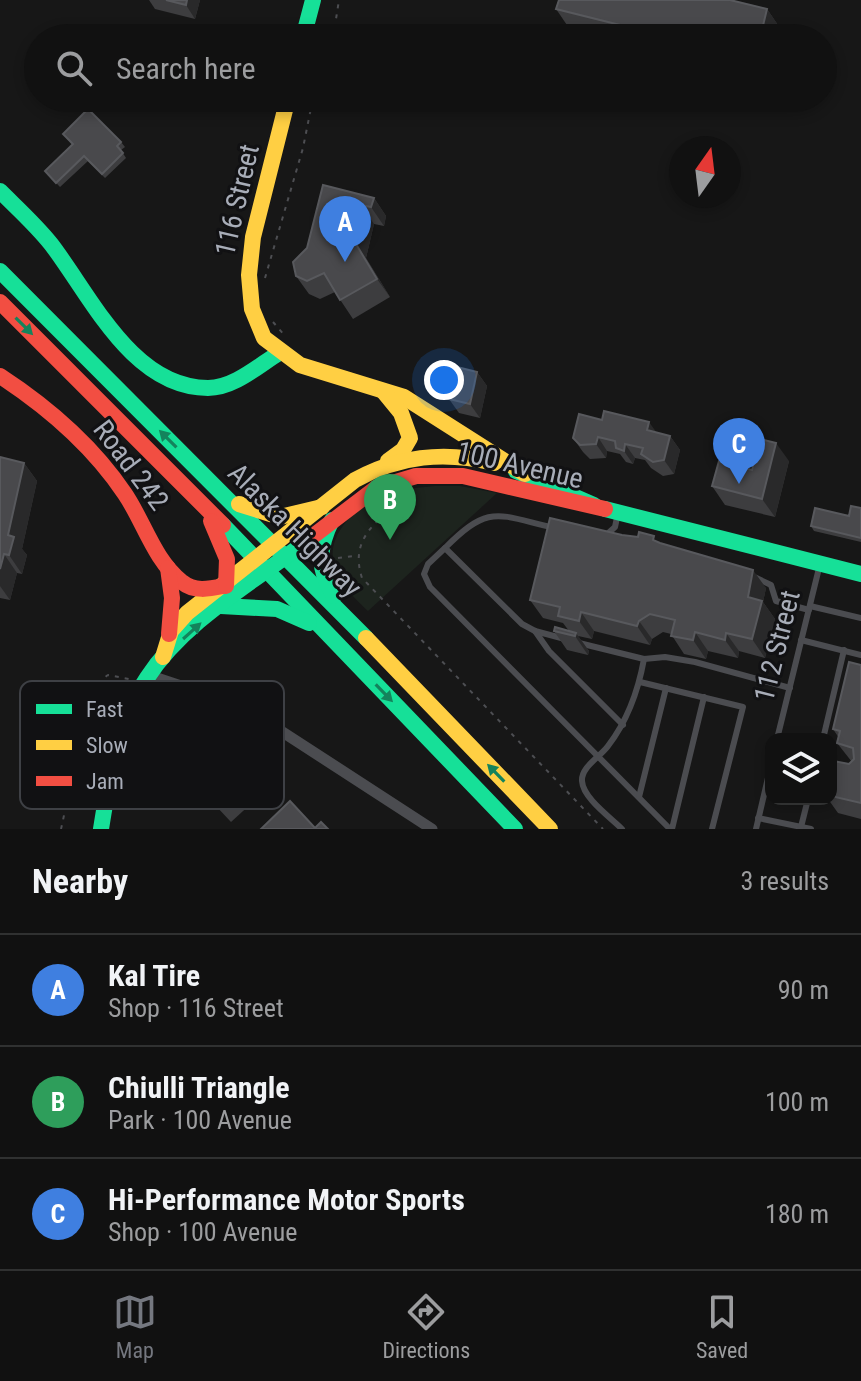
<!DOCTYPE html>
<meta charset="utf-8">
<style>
:root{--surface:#111;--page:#1a1a1a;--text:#f1f3f6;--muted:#9c9d9f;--line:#303131;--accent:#757880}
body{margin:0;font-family:"Roboto Condensed",sans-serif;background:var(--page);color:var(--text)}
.controls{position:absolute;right:24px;bottom:24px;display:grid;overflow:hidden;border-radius:16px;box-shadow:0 4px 12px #0003}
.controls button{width:72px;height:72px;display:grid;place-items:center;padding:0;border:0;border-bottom:2px solid var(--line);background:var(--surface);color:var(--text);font:40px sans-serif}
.compass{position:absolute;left:669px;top:136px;width:72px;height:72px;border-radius:50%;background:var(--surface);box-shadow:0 4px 12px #0003;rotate:14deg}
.you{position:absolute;left:444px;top:380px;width:28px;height:28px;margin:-20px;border:6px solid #fff;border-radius:50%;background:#1a73e8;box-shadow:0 0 0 12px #1a73e833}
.badge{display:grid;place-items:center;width:52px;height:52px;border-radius:50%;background:var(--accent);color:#fff;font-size:26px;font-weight:700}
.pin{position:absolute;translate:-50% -66px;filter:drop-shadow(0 2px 4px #0008)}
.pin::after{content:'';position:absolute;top:42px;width:28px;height:24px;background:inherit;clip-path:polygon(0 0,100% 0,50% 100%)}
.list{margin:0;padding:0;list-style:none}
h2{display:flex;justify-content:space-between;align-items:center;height:104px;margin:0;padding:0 32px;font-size:34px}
h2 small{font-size:26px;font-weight:400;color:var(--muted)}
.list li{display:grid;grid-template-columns:52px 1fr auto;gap:24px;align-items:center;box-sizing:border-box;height:112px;padding:0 32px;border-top:2px solid var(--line)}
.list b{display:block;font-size:30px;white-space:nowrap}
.list p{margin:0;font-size:26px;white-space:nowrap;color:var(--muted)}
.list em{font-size:26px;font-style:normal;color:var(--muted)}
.icon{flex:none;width:44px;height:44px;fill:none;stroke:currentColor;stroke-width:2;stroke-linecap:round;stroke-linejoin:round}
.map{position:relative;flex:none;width:861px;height:829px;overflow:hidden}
.search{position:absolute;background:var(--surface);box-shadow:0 4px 12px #0003;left:24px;right:24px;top:24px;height:88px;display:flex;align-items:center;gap:20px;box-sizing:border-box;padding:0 28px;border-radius:44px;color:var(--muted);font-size:30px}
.sheet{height:440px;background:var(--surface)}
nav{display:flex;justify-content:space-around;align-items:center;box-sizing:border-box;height:112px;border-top:2px solid var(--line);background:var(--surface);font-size:22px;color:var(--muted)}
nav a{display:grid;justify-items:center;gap:4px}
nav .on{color:var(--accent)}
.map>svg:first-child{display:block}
.green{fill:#1d241e}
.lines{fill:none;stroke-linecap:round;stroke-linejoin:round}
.path{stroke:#4d4e52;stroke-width:2;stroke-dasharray:4 6;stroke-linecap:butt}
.lane{stroke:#4b4c50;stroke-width:6}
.street{stroke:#4b4c50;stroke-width:11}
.fast{stroke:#16e098;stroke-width:16}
.slow{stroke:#ffcf43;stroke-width:16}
.jam{stroke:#f24e42;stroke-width:16}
.wall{fill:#3d3d3f}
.shaded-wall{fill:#29292a}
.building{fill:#49494c;stroke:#58595d;stroke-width:2}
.oneway{fill:#14835c}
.labels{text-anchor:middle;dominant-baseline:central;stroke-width:6;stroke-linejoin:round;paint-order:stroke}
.street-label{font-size:28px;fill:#a8adb8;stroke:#111113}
.key{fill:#111113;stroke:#3e4045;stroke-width:2}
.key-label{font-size:22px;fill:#a8adb8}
</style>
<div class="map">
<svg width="861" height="829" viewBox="0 0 861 829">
<rect width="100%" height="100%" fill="#171717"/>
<!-- green -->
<path class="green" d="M 435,486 L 460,486 L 497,493 L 368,611 C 340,585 317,557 346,522 C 354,513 363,503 374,498 C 393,489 416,488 435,486 Z"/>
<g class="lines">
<!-- path -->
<g class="path">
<polyline points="333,38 339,0"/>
<polyline points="265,278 303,148 313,98"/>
<polyline points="273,322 286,337"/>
<path d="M 407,492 C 382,520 348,535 362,578 L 603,829"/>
<polyline points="338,558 355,556"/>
<path d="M 61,829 C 69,797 83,690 108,675 L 129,679"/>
</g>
<!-- lane -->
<g class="lane">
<path d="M 555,528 C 497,515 490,503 445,548 L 522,624 L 535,631 L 565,639"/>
<polyline points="604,537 615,527 618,513"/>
<polyline points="445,548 428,564 424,574 430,587 670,829"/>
<polyline points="752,576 771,585 776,601 809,610"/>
<polyline points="810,606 861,618"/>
<polyline points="535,631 549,651 623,725"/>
<polyline points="801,640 861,655"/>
<polyline points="579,643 644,659 665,657 695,662 790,688"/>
<polyline points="640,682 743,707 712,829"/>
<polyline points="777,739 820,564"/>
<polyline points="823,739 844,650"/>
<polyline points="639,797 666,688"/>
<polyline points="758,818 811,829"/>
<polyline points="801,827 808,799"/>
<path d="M 622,829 C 610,817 583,798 582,781 C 581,767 600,757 608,746 C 628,720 638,692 644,659"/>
<polyline points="672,829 704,697"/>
<polyline points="756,829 771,765"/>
</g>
<!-- street -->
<polyline class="street" points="148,675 244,707 432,829"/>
<!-- fast -->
<g class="fast">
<polyline points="303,38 313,0"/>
<path d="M 0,191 C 17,208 36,225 51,244 C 91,296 132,388 208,388 C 234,388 258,366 279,353"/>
<polyline points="0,271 366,638"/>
<polyline points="516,471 594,505"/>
<polyline points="605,509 861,574"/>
<path d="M 332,520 C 318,548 317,569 334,596"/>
<polyline points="223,525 515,829"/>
<polyline points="221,606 277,609 309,623"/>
<path d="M 101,829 C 109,778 118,722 147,678 C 184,621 251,584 304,543"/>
</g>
<!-- slow -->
<g class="slow">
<polyline points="288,98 253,237 249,275 252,309 264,338 300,365 404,397 525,474"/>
<polyline points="383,391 401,413 410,438 403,450 388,461"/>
<polyline points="239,504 280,517 322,507"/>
<polyline points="366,638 550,829"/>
<path d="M 163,657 L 171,631 L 187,613 L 355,480 C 400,455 445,451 494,463"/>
</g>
<!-- jam -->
<g class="jam">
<polyline points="0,302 223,525"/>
<path d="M 0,376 C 49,408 92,445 125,494 C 144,522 154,560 182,582 C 194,592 209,589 223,586"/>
<polyline points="211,521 227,559 226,586"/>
<polyline points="304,543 376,488 416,476 463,476 605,509"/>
<polyline points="168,568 172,598 169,634"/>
</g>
</g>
<!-- wall -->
<g class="wall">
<polygon points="149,0 200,0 195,19 155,9"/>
<polygon points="556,9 767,9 780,28 777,38 611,38 569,28"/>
<polygon points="63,134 121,142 125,147 121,150 126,158 105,178 88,161 60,187 45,171 72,145"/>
<polygon points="323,185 374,198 386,216 384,226 374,224 366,258 390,297 353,319 335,292 320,299 309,294 296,276 307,248"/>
<polygon points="477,372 487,386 480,418 459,413 449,399"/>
<polygon points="656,433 670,436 680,450 674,474 663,476 651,468 645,460 635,458 633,464 626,462 620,454 607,451 606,458 590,459 583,452 573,438"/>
<polygon points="0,457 24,463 37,481 22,549 27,555 22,574 17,573 10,600 0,598"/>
<polygon points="789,461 775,517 725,505 712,486 752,470"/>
<polygon points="861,508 861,542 814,531 811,526 849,516"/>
<polygon points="622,535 659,543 766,588 763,602 775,619 765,658 739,651 738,658 708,651 706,659 684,654 671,634 663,632 652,639 650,645 594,631 592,639 578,636 589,651 588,655 567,650 554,631 569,631 563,623 543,618 530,600"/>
<polygon points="861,665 861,819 838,813 828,799 831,799 831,769 849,764 852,762 837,743 839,738 833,729"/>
<polygon points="173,756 241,782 254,801 231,822 186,774"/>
</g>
<!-- shaded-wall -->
<g class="shaded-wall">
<polygon points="187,0 200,0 195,19 186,5"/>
<polygon points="767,9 780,28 777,38 760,38"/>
<polygon points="374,198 386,216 384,226 371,207"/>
<polygon points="361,205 374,224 366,258 390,297 377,279 353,239"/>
<polygon points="477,372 487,386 480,418 470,404"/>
<polygon points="649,422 659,436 647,430"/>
<polygon points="670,436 680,450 674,474 664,460"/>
<polygon points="598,437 607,451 606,458 596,444"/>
<polygon points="776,443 789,461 775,517 762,499"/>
<polygon points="625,444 635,458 633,464 624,451"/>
<polygon points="24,463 37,481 22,549 27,555 22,574 9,555 8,535"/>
<polygon points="4,554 17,573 10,600 0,586 0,569"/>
<polygon points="753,570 766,588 763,602 775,619 765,658 752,639 748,597"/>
<polygon points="581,612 594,631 592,639 579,621"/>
<polygon points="639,621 652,639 650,645 637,626"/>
<polygon points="695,632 708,651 706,659 693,640"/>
<polygon points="576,633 589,651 588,655 575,636"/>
<polygon points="726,633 739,651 738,658 725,640"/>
</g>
<!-- building -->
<g class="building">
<polygon points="166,0 187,0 186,5"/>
<polygon points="559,0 730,0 767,9 760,38 672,38 556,9"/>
<polygon points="88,109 121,142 117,146 123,153 102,174 84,156 56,183 45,171 73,144 63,134"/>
<polygon points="323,185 374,198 371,207 361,205 353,239 377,279 340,300 324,273 307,281 296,276 293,262 307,248"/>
<polygon points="457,367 477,372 470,404 449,399"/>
<polygon points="604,411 649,422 647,430 670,436 664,460 653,462 641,454 643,448 625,444 624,451 616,448 615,441 598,437 596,444 580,445 573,438 579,414 602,420"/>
<polygon points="760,439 776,443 762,499 712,486 719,461 752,470"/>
<polygon points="0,457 24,463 8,535 14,537 9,555 4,554 0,569"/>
<polygon points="851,506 861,508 861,538 811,526 815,508 849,516"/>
<polygon points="550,518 622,535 638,537 639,532 654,536 653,540 660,543 753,570 748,597 762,601 752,639 726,633 725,640 695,632 693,640 671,636 675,620 650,614 639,621 637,626 581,612 579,621 558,616 560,607 530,600"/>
<polygon points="555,627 576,633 575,636 554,631"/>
<polygon points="849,662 861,665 861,803 831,796 831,769 833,761 849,764 854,759 853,748 837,743 840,731 833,729"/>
<polygon points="290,801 315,828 321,822 328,829 261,829"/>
</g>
<!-- one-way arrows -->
<defs><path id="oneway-solid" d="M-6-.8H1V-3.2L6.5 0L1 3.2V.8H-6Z" transform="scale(2)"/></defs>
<g class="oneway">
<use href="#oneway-solid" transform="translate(24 326) rotate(45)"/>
<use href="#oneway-solid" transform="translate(168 439) rotate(-135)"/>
<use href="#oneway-solid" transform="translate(192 631) rotate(-42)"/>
<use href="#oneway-solid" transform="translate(384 693) rotate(46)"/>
<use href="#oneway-solid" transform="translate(496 773) rotate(-134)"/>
</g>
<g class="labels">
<!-- street labels -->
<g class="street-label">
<text transform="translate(237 200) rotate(-77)">116 Street</text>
<text transform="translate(131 465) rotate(53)">Road 242</text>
<text transform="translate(520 465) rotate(13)">100 Avenue</text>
<text transform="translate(295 530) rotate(45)">Alaska Highway</text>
<text transform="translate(777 646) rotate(-76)">112 Street</text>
</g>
</g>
<!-- legend -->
<rect x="20" y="681" width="264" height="128" rx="12" class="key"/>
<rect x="36" y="704" width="36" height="10" fill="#16e098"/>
<rect x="36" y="740" width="36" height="10" fill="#ffcf43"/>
<rect x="36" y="776" width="36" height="10" fill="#f24e42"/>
<g class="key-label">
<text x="86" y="717">Fast</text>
<text x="86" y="753">Slow</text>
<text x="86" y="789">Jam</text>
</g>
</svg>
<div class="controls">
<button><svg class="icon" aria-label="layers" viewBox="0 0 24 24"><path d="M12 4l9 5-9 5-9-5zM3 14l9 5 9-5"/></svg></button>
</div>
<svg class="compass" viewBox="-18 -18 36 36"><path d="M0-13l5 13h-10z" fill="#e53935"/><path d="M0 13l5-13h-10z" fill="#9c9d9f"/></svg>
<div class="you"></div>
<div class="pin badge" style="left:345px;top:262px;background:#3f7fe0">A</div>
<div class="pin badge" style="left:390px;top:540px;background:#2e9e5b">B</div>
<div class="pin badge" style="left:739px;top:484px;background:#3f7fe0">C</div>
<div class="search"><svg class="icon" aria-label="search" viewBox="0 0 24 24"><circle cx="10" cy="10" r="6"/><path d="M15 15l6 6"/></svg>Search here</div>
</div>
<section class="sheet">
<h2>Nearby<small>3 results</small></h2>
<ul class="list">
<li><span class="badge" style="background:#3f7fe0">A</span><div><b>Kal Tire</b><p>Shop · 116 Street</p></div><em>90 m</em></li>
<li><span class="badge" style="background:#2e9e5b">B</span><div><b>Chiulli Triangle</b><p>Park · 100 Avenue</p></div><em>100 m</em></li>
<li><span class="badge" style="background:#3f7fe0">C</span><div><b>Hi-Performance Motor Sports</b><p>Shop · 100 Avenue</p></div><em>180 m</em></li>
</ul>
</section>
<nav>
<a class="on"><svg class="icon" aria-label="map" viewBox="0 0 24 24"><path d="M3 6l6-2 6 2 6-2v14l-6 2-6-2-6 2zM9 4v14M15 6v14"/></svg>Map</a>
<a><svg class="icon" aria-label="directions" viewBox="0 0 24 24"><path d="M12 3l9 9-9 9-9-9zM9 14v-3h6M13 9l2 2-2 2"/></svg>Directions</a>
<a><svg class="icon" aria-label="saved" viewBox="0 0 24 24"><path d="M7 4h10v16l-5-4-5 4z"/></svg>Saved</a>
</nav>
